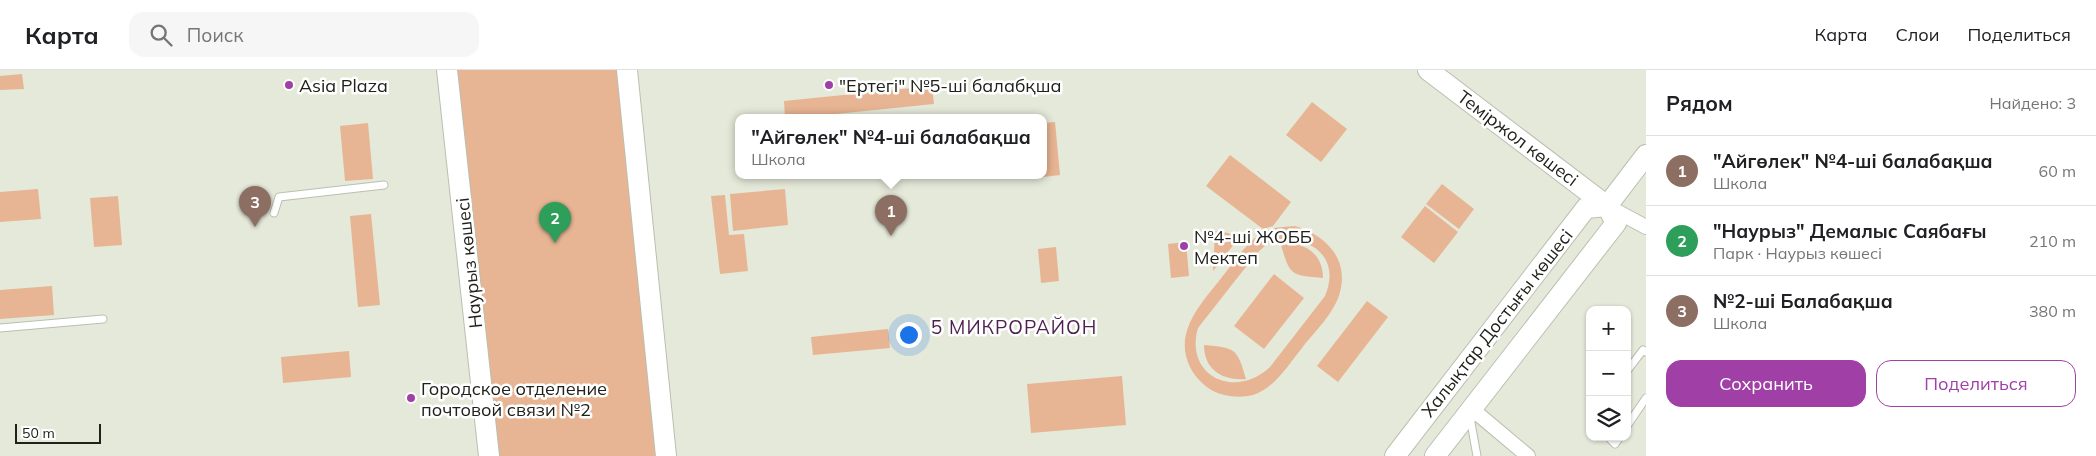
<!DOCTYPE html>
<html lang="ru">
<meta charset="utf-8">
<style>
:root{--surface:#fff;--page:#f6f6f6;--text:#202124;--muted:#757577;--line:#e0e0e0;--accent:#a03fa6}
body{margin:0;font-family:Mulish,sans-serif;background:var(--page);color:var(--text)}
.controls{position:absolute;right:15px;bottom:15px;display:grid;overflow:hidden;border-radius:10px;box-shadow:0 1px 4px #0004}
.controls button{width:45px;height:45px;display:grid;place-items:center;padding:0;border:0;border-bottom:1px solid var(--line);background:var(--surface);color:var(--text);font:25px sans-serif}
.scale{position:absolute;left:15px;bottom:12px;width:86px;box-sizing:border-box;padding-left:5px;border:2px solid #20211b;border-top:0;font-size:14px;line-height:18px;white-space:nowrap;color:#20211b;-webkit-text-stroke:4px #fff;paint-order:stroke}
.you{position:absolute;left:908px;top:264px;width:18px;height:18px;margin:-12px;border:4px solid #fff;border-radius:50%;background:#1a73e8;box-shadow:0 0 0 8px #1a73e833}
.badge{display:grid;place-items:center;width:32px;height:32px;border-radius:50%;background:var(--accent);color:#fff;font-size:16px;font-weight:700}
.pin{position:absolute;translate:-50% -41px;filter:drop-shadow(0 1px 2px #0008)}
.pin::after{content:'';position:absolute;top:26px;width:18px;height:15px;background:inherit;clip-path:polygon(0 0,100% 0,50% 100%)}
.popup{position:absolute;left:735px;top:44px;width:312px;height:65px;box-sizing:border-box;display:grid;place-content:center;border-radius:10px;background:var(--surface);filter:drop-shadow(0 1px 4px #0005);font-size:16px;white-space:nowrap;color:var(--muted)}
.popup b{font-size:19px;color:var(--text)}
.popup::after{content:'';position:absolute;left:50%;top:100%;margin-left:-10px;border:10px solid transparent;border-top-color:var(--surface)}
.list{margin:0;padding:0;list-style:none}
h2{display:flex;justify-content:space-between;align-items:center;height:65px;margin:0;padding:0 20px;font-size:21px}
h2 small{font-size:16px;font-weight:400;color:var(--muted)}
.list li{display:grid;grid-template-columns:32px 1fr auto;gap:15px;align-items:center;box-sizing:border-box;height:70px;padding:0 20px;border-top:1px solid var(--line)}
.list b{display:block;font-size:19px;white-space:nowrap}
.list p{margin:0;font-size:16px;white-space:nowrap;color:var(--muted)}
.list em{font-size:16px;font-style:normal;color:var(--muted)}
.actions{display:flex;gap:10px;padding:15px 20px}
.actions a{flex:1;padding:11px 0;border:1px solid var(--accent);border-radius:15px;text-align:center;font-size:18px;color:var(--accent)}
.actions .main{background:var(--accent);color:#fff}
.icon{flex:none;width:28px;height:28px;fill:none;stroke:currentColor;stroke-width:2;stroke-linecap:round;stroke-linejoin:round}
.map{position:relative;flex:none;width:1646px;height:386px;overflow:hidden}
header{display:flex;align-items:center;gap:30px;box-sizing:border-box;height:70px;padding:0 25px;background:var(--surface);border-bottom:1px solid var(--line)}
header strong{font-size:24px}
nav{display:flex;gap:28px;margin-inline-start:auto;font-size:18px}
.search{width:350px;height:45px;background:var(--page);display:flex;align-items:center;gap:12px;box-sizing:border-box;padding:0 18px;border-radius:15px;color:var(--muted);font-size:19px}
main{display:flex}
aside{flex:1;background:var(--surface)}
.map>svg:first-child{display:block}
.green{fill:#e7b593;fill-rule:evenodd}
.lines{fill:none;stroke-linecap:round;stroke-linejoin:round}
.lane-casing{stroke:#bbbfaf;stroke-width:9}
.street-casing{stroke:#bbbfaf;stroke-width:16}
.secondary-casing{stroke:#bbbfaf;stroke-width:22}
.lane{stroke:#fff;stroke-width:7}
.street{stroke:#fff;stroke-width:14}
.secondary{stroke:#fff;stroke-width:20}
.poi-dot{fill:#a03fa6;stroke:#fff;stroke-width:2}
.labels{text-anchor:middle;dominant-baseline:central;stroke-width:5;stroke-linejoin:round;paint-order:stroke}
.poi-label{font-size:18px;fill:#20211b;stroke:#fff;text-anchor:start}
.street-label{font-size:18px;fill:#20211b;stroke:#fff}
.neighbourhood-label{font-size:19px;letter-spacing:1px;fill:#4e1f50;stroke:#fff}
</style>
<header>
<strong>Карта</strong>
<div class="search"><svg class="icon" aria-label="search" viewBox="0 0 24 24"><circle cx="10" cy="10" r="6"/><path d="M15 15l6 6"/></svg>Поиск</div>
<nav><a>Карта</a><a>Слои</a><a>Поделиться</a></nav>
</header>
<main>
<div class="map">
<svg width="1646" height="386" viewBox="0 0 1646 386">
<rect width="100%" height="100%" fill="#e5e9d9"/>
<!-- green -->
<g class="green">
<polygon points="455,0 618,0 658,386 498,386"/>
<polygon points="22,4 24,19 0,20 0,6"/>
<polygon points="932,16 934,34 806,47 785,47 784,31"/>
<polygon points="1312,32 1347,59 1321,92 1286,65"/>
<polygon points="1055,52 1060,105 1035,108 1035,105 1044,105 1044,53"/>
<polygon points="368,53 373,109 345,111 340,56"/>
<polygon points="1230,85 1291,132 1273,156 1263,159 1206,116"/>
<polygon points="1442,114 1474,139 1459,159 1426,134"/>
<polygon points="38,119 41,149 0,152 0,122"/>
<polygon points="785,119 788,155 733,161 730,124"/>
<polygon points="725,125 729,165 744,164 748,201 720,204 711,126"/>
<polygon points="118,126 122,175 94,177 90,128"/>
<polygon points="1425,136 1458,162 1434,193 1401,167"/>
<polygon points="371,144 380,235 358,237 350,146"/>
<path d="M 1295,156 C 1325,165 1349,188 1340,222 C 1335,243 1314,262 1302,278 C 1288,295 1275,318 1253,325 C 1240,328 1225,327 1213,321 C 1203,315 1195,307 1190,297 C 1173,262 1201,234 1222,207 C 1233,193 1244,176 1259,165 C 1269,157 1282,157 1295,156 ZM 1281,169 C 1316,168 1340,191 1325,226 L 1270,297 C 1235,330 1184,306 1198,258 L 1256,184 L 1267,174 Z"/>
<polygon points="1215,161 1228,163 1238,169 1213,201"/>
<polygon points="1186,172 1189,206 1171,208 1168,174"/>
<path d="M 1296,174 C 1313,178 1323,190 1323,208 C 1291,205 1290,206 1281,175 Z"/>
<polygon points="1056,177 1059,211 1041,213 1038,179"/>
<polygon points="1274,204 1304,228 1264,279 1234,256"/>
<polygon points="52,216 54,245 0,249 0,220"/>
<polygon points="1367,231 1388,247 1338,312 1317,296"/>
<polygon points="888,259 890,278 813,285 811,267"/>
<path d="M 1204,275 C 1236,278 1237,278 1246,309 C 1223,311 1204,300 1204,275 Z"/>
<polygon points="349,281 351,307 283,313 281,287"/>
<polygon points="1122,306 1126,355 1031,363 1027,314"/>
</g>
<g class="lines">
<!-- lane casing -->
<g class="lane-casing">
<g id="lane">
<polyline points="274,143 279,127 384,115"/>
<polyline points="0,258 103,249"/>
<polyline points="1627,301 1643,280 1646,282"/>
<polyline points="1470,347 1477,386"/>
<polyline points="1627,356 1646,328"/>
<polyline points="1608,367 1615,374 1620,367"/>
</g>
</g>
<!-- street casing -->
<g class="street-casing">
<g id="street">
<polyline points="1607,136 1646,157"/>
<polyline points="1472,339 1528,386"/>
</g>
</g>
<!-- secondary casing -->
<g class="secondary-casing">
<g id="secondary">
<polyline points="447,0 489,386"/>
<polyline points="627,0 666,386"/>
<polyline points="1428,0 1607,136 1616,153 1435,386"/>
<polyline points="1395,386 1586,138 1607,136 1646,85"/>
</g>
</g>
<!-- lane -->
<use href="#lane" class="lane"/>
<!-- street -->
<use href="#street" class="street"/>
<!-- secondary -->
<use href="#secondary" class="secondary"/>
</g>
<!-- markers -->
<g class="poi-dot">
<circle cx="289" cy="15" r="5"/>
<circle cx="829" cy="15" r="5"/>
<circle cx="1184" cy="176" r="5"/>
<circle cx="411" cy="328" r="5"/>
</g>
<g class="labels">
<!-- poi labels -->
<g class="poi-label">
<text x="299" y="15">Asia Plaza</text>
<text x="839" y="15">"Ертегі" №5-ші балабқша</text>
<text x="1194" y="166">№4-ші ЖОББ<tspan x="1194" dy="21">Мектеп</tspan></text>
<text x="421" y="318">Городское отделение<tspan x="421" dy="21">почтовой связи №2</tspan></text>
</g>
<!-- street labels -->
<g class="street-label">
<text transform="translate(1518 68) rotate(37)">Теміржол көшесі</text>
<text transform="translate(469 193) rotate(-96)">Наурыз көшесі</text>
<text transform="translate(1497 253) rotate(-52)">Халықтар Достығы көшесі</text>
</g>
<!-- neighbourhood labels -->
<g class="neighbourhood-label">
<text x="1014" y="257">5 МИКРОРАЙОН</text>
</g>
</g>
</svg>
<div class="controls">
<button>+</button>
<button>−</button>
<button><svg class="icon" aria-label="layers" viewBox="0 0 24 24"><path d="M12 4l9 5-9 5-9-5zM3 14l9 5 9-5"/></svg></button>
</div>
<div class="scale">50 m</div>
<div class="you"></div>
<div class="pin badge" style="left:891px;top:166px;background:#8d6e63">1</div>
<div class="popup"><b>&quot;Айгөлек&quot; №4-ші балабақша</b>Школа</div>
<div class="pin badge" style="left:555px;top:173px;background:#2e9e5b">2</div>
<div class="pin badge" style="left:255px;top:157px;background:#8d6e63">3</div>
</div>
<aside>
<h2>Рядом<small>Найдено: 3</small></h2>
<ul class="list">
<li><span class="badge" style="background:#8d6e63">1</span><div><b>&quot;Айгөлек&quot; №4-ші балабақша</b><p>Школа</p></div><em>60 m</em></li>
<li><span class="badge" style="background:#2e9e5b">2</span><div><b>&quot;Наурыз&quot; Демалыс Саябағы</b><p>Парк · Наурыз көшесі</p></div><em>210 m</em></li>
<li><span class="badge" style="background:#8d6e63">3</span><div><b>№2-ші Балабақша</b><p>Школа</p></div><em>380 m</em></li>
</ul>
<div class="actions"><a class="main">Сохранить</a><a>Поделиться</a></div>
</aside>
</main>
